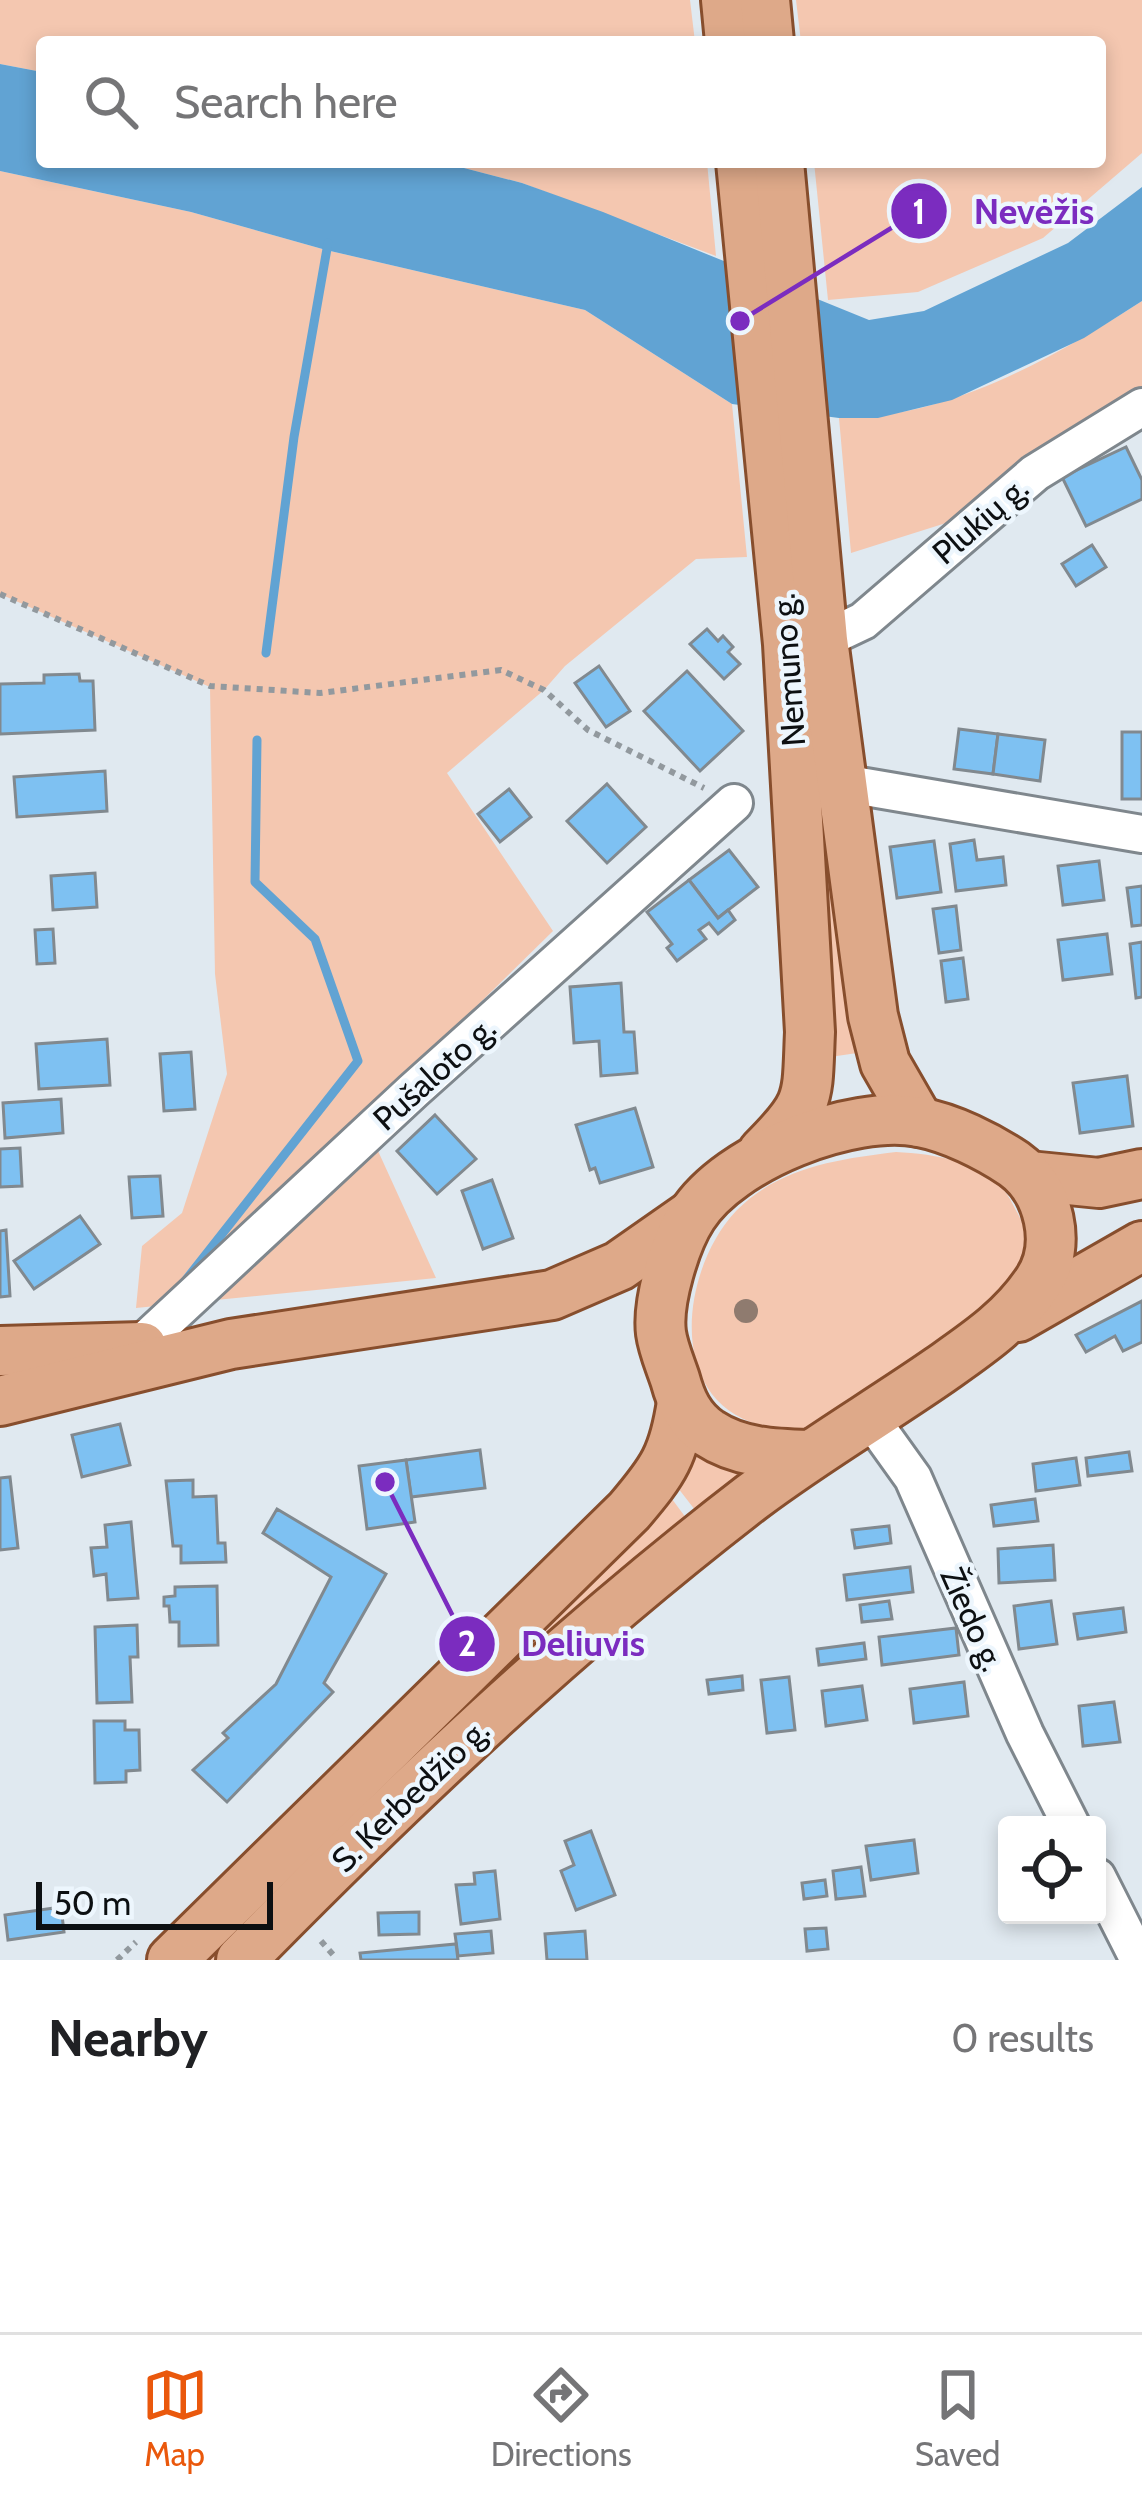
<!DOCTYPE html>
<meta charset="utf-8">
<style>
:root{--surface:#fff;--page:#f6f6f6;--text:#202124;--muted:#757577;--line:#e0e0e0;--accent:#ea580c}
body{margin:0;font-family:Cabin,sans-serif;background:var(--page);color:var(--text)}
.controls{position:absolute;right:36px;bottom:36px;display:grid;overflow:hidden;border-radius:12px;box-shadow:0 6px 18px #0003}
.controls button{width:108px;height:108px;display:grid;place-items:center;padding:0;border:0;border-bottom:3px solid var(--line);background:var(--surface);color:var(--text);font:60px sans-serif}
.scale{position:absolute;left:36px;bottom:30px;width:237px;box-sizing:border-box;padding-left:12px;border:6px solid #0d1012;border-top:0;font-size:33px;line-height:42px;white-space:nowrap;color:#0d1012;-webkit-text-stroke:9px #edf6fd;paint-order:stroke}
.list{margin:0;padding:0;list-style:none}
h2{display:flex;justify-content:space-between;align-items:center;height:156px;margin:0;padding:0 48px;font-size:51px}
h2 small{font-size:39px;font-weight:400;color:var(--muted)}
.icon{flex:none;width:66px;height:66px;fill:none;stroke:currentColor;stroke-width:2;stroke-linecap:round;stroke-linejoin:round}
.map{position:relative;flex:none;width:1142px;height:1960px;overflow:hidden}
.search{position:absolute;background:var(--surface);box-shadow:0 6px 18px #0003;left:36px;right:36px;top:36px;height:132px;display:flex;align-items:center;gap:30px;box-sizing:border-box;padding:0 42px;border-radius:12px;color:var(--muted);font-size:45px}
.sheet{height:372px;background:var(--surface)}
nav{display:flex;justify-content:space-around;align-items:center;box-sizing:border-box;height:168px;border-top:3px solid var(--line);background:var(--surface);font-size:33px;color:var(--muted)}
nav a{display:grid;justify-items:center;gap:6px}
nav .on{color:var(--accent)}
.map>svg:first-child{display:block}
.green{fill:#f4c7b0}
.water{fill:#61a3d3}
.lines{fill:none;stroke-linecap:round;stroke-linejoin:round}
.stream{stroke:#61a3d3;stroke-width:9}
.building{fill:#7ec1f2;stroke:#81898f;stroke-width:3}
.minor-casing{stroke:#7f878d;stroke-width:42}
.major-casing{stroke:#874e2d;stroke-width:54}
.path{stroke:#92999e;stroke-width:6;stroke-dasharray:6 6;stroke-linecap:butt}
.minor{stroke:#fff;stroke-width:36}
.major{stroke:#dea989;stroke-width:48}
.tree{fill:#8f7b6f}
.labels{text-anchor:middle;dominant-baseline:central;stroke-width:9;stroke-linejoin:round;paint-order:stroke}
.street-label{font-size:33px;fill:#0d1012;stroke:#edf6fd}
.leader{fill:none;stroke:#7b2cbf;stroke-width:4.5}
.callout-dot{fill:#7b2cbf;stroke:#edf6fd;stroke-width:4.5}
.mark-label{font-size:36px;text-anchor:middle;font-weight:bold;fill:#fff}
.callout-label{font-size:36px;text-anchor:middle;font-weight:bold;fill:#7b2cbf;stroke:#edf6fd;stroke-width:9;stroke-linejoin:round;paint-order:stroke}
</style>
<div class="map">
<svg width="1142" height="1960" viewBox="0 0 1142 1960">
<rect width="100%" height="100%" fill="#e0e9f0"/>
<!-- green -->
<g class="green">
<polygon points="0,0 690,0 695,42 42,42 42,72 0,64"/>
<polygon points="796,0 1142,0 1142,153 1043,238 918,292 828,300 814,162 1100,162 1100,42 801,42"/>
<polygon points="441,162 707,162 716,256 522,183"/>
<polygon points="0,171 191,212 326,250 585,310 732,404 747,557 696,559 565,666 544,690 447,773 553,931 363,1118 436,1278 136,1308 142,1246 182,1213 227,1074 215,974 210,687 0,594"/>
<path d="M 1142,301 L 1142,395 L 1022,466 L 946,523 L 851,553 L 839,418 C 948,419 1053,358 1142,301 Z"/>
<polygon points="818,758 864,1052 830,1057"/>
<path d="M 896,1152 C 934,1154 989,1161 1010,1199 C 1018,1215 1030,1232 1028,1250 C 1025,1268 1009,1293 997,1306 C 983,1321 961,1331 944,1343 C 913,1364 855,1413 823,1425 C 802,1433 781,1431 760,1425 C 664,1399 682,1268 736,1211 C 779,1167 839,1159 896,1152 Z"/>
<path d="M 697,1452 C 714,1453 737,1466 746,1482 L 702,1519 L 678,1488 L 688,1475 Z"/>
<polygon points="669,1495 692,1526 219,1960 197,1960"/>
</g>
<!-- water -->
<polygon class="water" points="0,64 42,72 42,162 441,162 522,183 603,212 869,320 924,311 1068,243 1142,187 1142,301 1084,338 952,400 878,418 839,418 732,404 585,310 326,250 191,212 0,171"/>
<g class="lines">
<!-- stream -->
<g class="stream">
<polyline points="266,653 294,437 328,243"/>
<polyline points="185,1281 358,1061 315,939 255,882 257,740"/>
</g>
</g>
<!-- building -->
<g class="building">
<polygon points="1126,447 1142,480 1142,499 1086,526 1062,477"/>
<polygon points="1092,545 1106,567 1076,586 1062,564"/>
<polygon points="707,629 718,641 723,636 733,647 728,652 740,664 724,679 690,644"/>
<polygon points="599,666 630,711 606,727 575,683"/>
<polygon points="687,671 743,731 700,771 644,711"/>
<polygon points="79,674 80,681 93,681 95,730 0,734 0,684 44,683 44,675"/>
<polygon points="959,729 998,734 993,774 954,769"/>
<rect x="1122" y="732" width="20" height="67"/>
<polygon points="998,734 1045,740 1040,781 993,774"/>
<polygon points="105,771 107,811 17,817 14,777"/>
<polygon points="607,784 646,827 607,863 567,821"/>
<polygon points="509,789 531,817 500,842 478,814"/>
<polygon points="974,840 977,860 1003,857 1006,885 956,891 950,844"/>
<polygon points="934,841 941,892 897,898 890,847"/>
<polygon points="729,850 758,887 718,918 689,880"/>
<polygon points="1099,861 1104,900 1063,905 1058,866"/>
<polygon points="95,873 97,907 53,910 51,876"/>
<polygon points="689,880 718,918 728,910 735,920 718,934 709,923 699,930 706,939 677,961 667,948 672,944 647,912"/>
<polygon points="1142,886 1142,925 1132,926 1127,888"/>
<polygon points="956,906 961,950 939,953 933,909"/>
<polygon points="53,929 55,963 37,964 35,930"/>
<polygon points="1107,934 1112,974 1063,980 1058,940"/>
<polygon points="1142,942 1142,997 1136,998 1130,944"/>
<polygon points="963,958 968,999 946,1002 941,961"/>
<polygon points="621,983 624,1032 634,1032 637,1073 601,1076 599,1041 574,1043 570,987"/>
<polygon points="107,1039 110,1085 39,1089 36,1044"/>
<polygon points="191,1052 195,1109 164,1111 160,1054"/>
<polygon points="1127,1076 1133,1126 1080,1133 1073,1083"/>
<polygon points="61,1099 63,1133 5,1138 3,1103"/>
<polygon points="635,1108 653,1167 600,1183 595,1168 590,1170 576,1125"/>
<polygon points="435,1115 476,1159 437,1194 397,1151"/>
<polygon points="20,1148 22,1186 0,1187 0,1149"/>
<polygon points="160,1176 163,1216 132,1218 129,1177"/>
<polygon points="492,1180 513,1238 483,1249 462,1191"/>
<polygon points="80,1216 100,1244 34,1289 14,1261"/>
<polygon points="6,1230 10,1296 0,1297 0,1231"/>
<polygon points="1142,1301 1142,1342 1123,1351 1115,1336 1086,1352 1076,1335"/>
<polygon points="120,1424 130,1465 82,1477 72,1435"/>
<polygon points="480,1450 485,1488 411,1497 406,1460"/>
<polygon points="1129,1452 1132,1471 1088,1476 1086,1458"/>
<polygon points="1076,1458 1080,1485 1036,1491 1033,1464"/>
<polygon points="406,1460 415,1522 367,1529 359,1466"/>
<polygon points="10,1477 18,1548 0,1550 0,1478"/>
<polygon points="193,1480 193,1497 216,1496 218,1543 225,1543 226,1562 181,1563 181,1546 173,1546 166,1481"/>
<polygon points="1035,1499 1038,1521 994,1526 991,1505"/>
<polygon points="277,1509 386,1574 324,1683 333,1692 227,1802 193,1770 228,1738 223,1733 276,1684 331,1577 263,1533"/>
<polygon points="131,1522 138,1598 108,1600 106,1574 94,1576 91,1548 107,1547 105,1525"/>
<polygon points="889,1526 891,1543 855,1548 852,1530"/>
<polygon points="1053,1545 1055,1580 999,1583 998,1549"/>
<polygon points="910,1567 913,1592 847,1600 844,1575"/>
<polygon points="217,1586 218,1645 179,1646 179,1622 170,1622 169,1606 164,1606 164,1597 175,1596 175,1587"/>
<polygon points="889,1601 892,1619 862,1622 860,1605"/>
<polygon points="1051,1601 1057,1644 1019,1649 1014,1606"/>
<polygon points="1123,1608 1126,1632 1078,1639 1074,1614"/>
<polygon points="137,1625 138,1657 130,1657 132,1702 97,1703 95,1627"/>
<polygon points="956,1628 959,1655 882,1665 879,1637"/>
<polygon points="864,1643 866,1659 819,1665 817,1649"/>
<polygon points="742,1676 743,1690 709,1694 707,1680"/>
<polygon points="789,1677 795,1730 767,1733 761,1680"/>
<polygon points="964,1682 968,1716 914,1723 910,1689"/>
<polygon points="862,1686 867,1720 826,1726 822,1691"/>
<polygon points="1114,1702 1120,1742 1083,1746 1079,1706"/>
<polygon points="94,1721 125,1721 125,1730 139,1730 140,1770 126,1771 126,1782 95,1783"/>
<polygon points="591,1831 615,1895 576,1910 561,1871 574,1865 565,1841"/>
<polygon points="914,1840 918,1873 871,1880 866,1846"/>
<polygon points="861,1867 865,1896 836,1899 833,1871"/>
<polygon points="495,1871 500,1919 461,1924 456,1885 475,1884 474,1873"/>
<polygon points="825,1880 827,1896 804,1899 802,1883"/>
<polygon points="61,1907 64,1932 8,1940 5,1915"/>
<polygon points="419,1912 419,1934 379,1935 378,1913"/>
<polygon points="826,1928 828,1949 807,1951 805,1929"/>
<polygon points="491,1931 493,1953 458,1956 455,1934"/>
<polygon points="585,1931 587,1960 547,1960 545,1934"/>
<polygon points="456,1944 458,1960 361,1960 360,1953"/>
</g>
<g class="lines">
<!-- minor casing -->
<g class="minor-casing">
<g id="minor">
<polyline points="823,640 863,621 1035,473 1142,407"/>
<polyline points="842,783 1142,834"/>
<polyline points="138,1347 413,1091 734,803"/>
<polyline points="870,1418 913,1478 1025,1734 1071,1825"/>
<polyline points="1097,1877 1139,1960"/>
</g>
</g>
<!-- major casing -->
<g class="major-casing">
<g id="major">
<polyline points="726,0 730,42"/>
<polyline points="765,0 769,42"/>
<path d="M 741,162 L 788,644 L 810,1032 C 807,1099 812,1103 763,1152"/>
<polyline points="779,162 823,640 873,1016 885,1063 919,1122"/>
<polyline points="1029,1176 1099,1183 1142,1174"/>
<polyline points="1018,1317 1142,1246"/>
<polyline points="0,1351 142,1347"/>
<polyline points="0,1401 231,1344 552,1295 619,1266 692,1215"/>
<path d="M 172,1960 L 629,1511 C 664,1470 674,1455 682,1402"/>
<path d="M 241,1960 C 402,1796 570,1637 752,1497 C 813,1451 878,1413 940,1370 C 977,1344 1012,1321 1038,1282 C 1063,1245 1049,1189 1014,1164 C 987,1146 951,1128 919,1122 C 852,1109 729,1157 692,1216 C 675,1242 657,1302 661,1333 C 663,1348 670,1364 675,1379 C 681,1401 689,1419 709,1433 C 739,1453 775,1454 809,1455"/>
</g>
</g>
<!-- path -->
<g class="path">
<polyline points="0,594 210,686 320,693 501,670 544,690 588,730 704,788"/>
<polyline points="321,1941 335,1957"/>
<polyline points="117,1960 136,1942"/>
</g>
<!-- minor -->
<use href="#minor" class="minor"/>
<!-- major -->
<use href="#major" class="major"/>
</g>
<!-- trees -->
<circle class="tree" cx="746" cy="1311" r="12"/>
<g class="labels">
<!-- street labels -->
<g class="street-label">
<text transform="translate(980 520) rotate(-41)">Plukių g.</text>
<text transform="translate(788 670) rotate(-94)">Nemuno g.</text>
<text transform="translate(434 1073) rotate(-42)">Pušaloto g.</text>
<text transform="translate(973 1619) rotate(66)">Žiedo g.</text>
<text transform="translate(410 1795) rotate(-44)">S. Kerbedžio g.</text>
</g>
</g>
<!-- callouts -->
<path class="leader" d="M740 321L919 211M385 1482L467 1644"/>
<g class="callout-dot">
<circle cx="740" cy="321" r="12"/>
<circle cx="385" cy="1482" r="12"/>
<circle cx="919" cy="211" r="30"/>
<circle cx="467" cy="1644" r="30"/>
</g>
<g class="mark-label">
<text x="919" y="224">1</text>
<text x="467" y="1656">2</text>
</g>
<g class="callout-label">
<text x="1034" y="224">Nevėžis</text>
<text x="583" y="1656">Deliuvis</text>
</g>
</svg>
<div class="controls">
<button><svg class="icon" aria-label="locate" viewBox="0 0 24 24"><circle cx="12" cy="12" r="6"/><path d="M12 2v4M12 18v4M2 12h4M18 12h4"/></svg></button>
</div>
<div class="scale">50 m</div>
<div class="search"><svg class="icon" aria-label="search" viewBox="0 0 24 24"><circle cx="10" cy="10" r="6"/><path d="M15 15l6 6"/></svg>Search here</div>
</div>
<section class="sheet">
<h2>Nearby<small>0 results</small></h2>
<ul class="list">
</ul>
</section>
<nav>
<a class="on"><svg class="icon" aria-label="map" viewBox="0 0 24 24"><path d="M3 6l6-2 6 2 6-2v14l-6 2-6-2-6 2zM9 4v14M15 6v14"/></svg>Map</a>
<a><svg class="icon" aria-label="directions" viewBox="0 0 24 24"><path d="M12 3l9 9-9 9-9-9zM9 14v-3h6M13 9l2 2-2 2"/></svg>Directions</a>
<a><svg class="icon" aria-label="saved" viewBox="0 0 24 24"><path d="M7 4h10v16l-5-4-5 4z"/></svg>Saved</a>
</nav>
